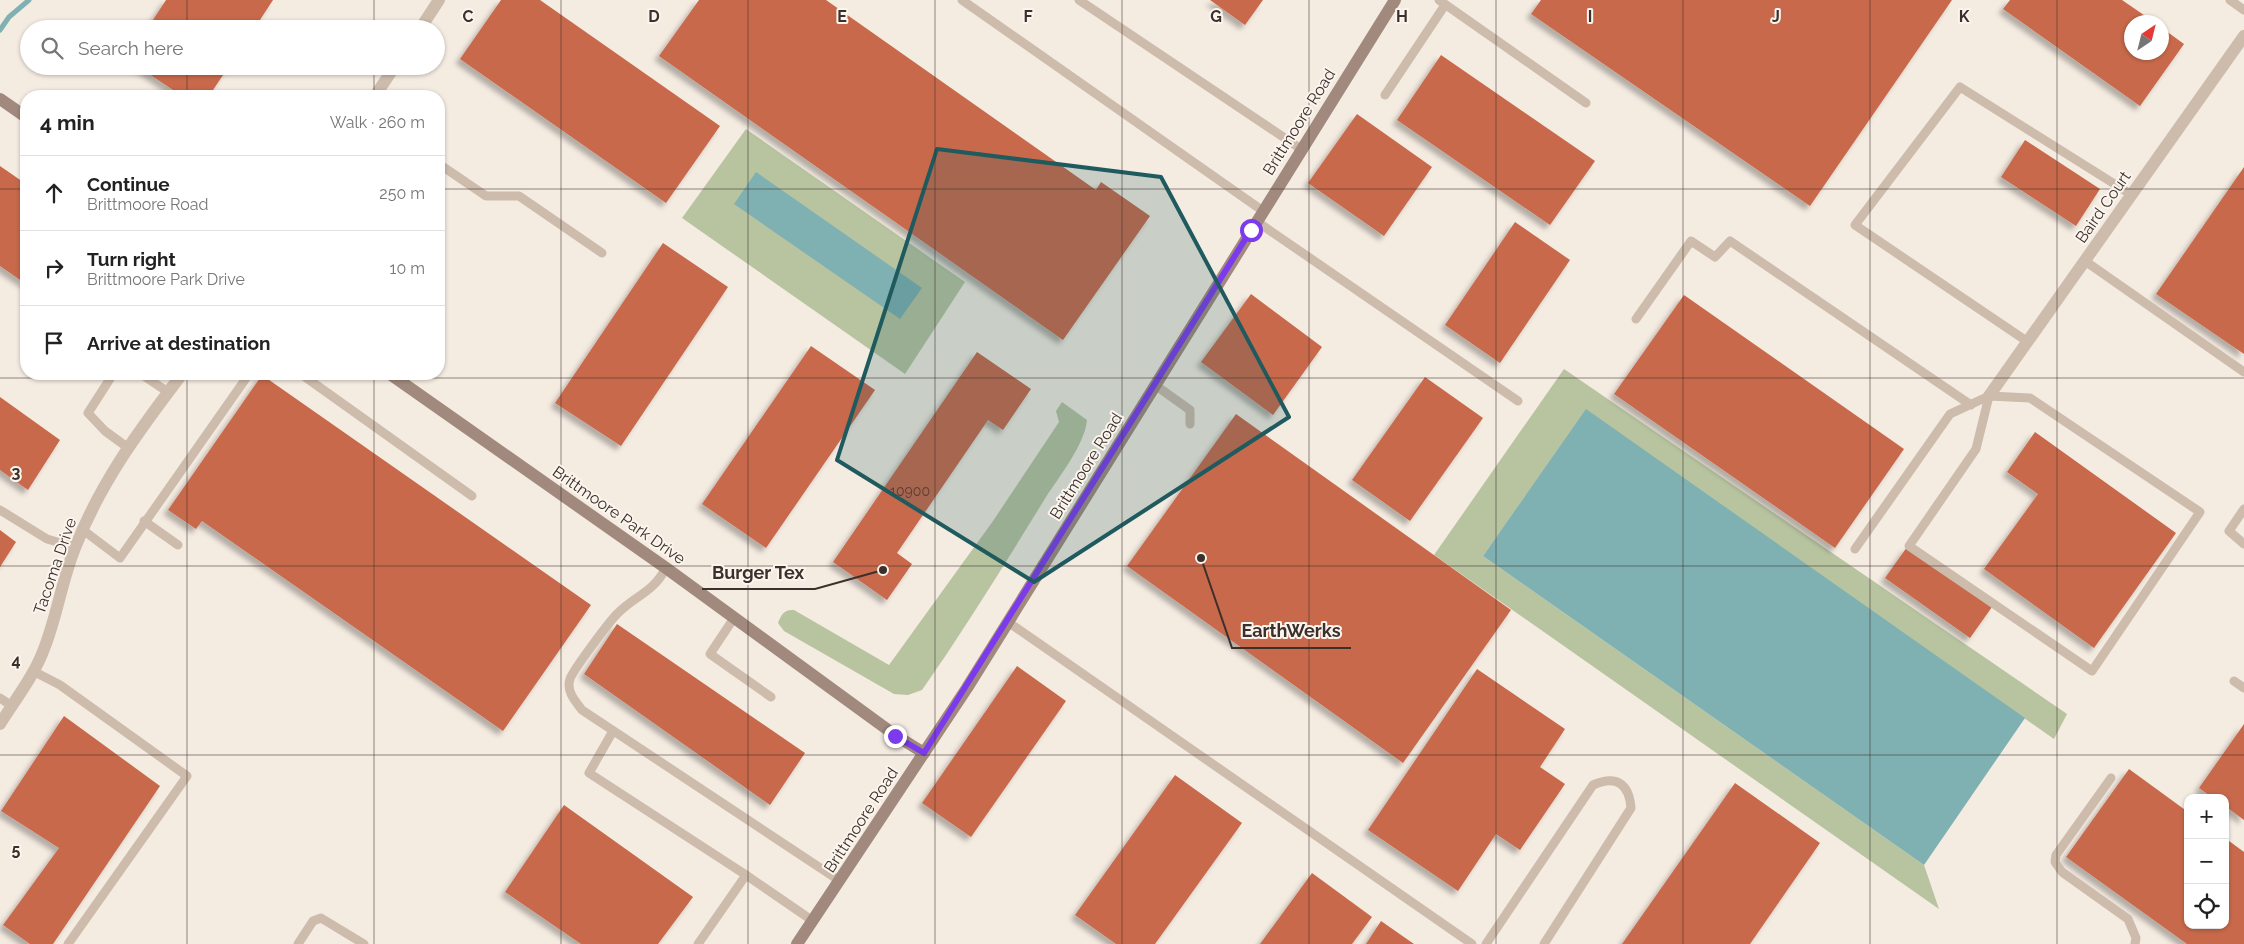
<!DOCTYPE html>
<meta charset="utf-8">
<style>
:root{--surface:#fff;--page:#f6f6f6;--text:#222;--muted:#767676;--line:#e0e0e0}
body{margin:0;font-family:Raleway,sans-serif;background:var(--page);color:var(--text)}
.controls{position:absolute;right:15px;bottom:15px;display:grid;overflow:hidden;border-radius:10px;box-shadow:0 1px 4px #0004}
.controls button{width:45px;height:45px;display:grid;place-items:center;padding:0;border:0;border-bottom:1px solid var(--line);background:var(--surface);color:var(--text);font:25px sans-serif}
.compass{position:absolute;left:2124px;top:15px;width:45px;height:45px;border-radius:50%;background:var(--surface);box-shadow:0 1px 4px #0004;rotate:35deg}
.stop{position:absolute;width:15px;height:15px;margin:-11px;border:4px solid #7c3aed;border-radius:50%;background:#fff}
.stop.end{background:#7c3aed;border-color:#fff;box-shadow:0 1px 5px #0008}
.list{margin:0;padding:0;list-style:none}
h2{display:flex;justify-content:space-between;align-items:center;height:65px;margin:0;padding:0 20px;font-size:21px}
h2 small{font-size:16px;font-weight:400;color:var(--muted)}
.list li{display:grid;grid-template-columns:32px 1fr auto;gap:15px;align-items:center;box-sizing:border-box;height:75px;padding:0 20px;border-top:1px solid var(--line)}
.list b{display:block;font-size:19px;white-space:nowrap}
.list p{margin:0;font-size:16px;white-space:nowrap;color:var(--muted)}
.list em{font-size:16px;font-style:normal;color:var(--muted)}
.icon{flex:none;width:28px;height:28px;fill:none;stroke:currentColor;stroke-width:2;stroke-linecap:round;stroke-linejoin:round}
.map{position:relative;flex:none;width:2244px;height:944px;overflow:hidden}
.search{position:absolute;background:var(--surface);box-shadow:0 1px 4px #0004;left:20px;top:20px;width:425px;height:55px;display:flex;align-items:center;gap:12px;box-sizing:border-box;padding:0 18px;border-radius:28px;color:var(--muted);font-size:19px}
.panel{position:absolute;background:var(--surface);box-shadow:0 1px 4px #0004;left:20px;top:90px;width:425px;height:290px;border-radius:20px}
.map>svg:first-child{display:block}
.green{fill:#b8c4a0}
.water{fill:#7fb0b2}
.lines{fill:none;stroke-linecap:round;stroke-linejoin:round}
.stream{stroke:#7fb0b2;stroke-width:5}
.building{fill:#c8694b;filter:url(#shadow)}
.lane{stroke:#cdbbac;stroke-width:9}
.street{stroke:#cdbbac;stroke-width:12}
.secondary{stroke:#a18a7d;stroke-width:12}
.route{stroke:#7c3aed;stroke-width:6}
.marked{fill:#1f5a5e;fill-opacity:0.2;stroke:#1f5a5e;stroke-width:4;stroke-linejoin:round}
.grid{fill:none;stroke:#3b302b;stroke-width:1;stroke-opacity:0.55}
.labels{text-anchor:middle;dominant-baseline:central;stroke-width:4;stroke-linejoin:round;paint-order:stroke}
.number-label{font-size:14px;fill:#5e3e33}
.street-label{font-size:16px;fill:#3b302b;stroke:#fbf5ee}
.grid-label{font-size:16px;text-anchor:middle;font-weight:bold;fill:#3b302b;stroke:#fbf5ee;stroke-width:4;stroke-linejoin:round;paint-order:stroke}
.leader{fill:none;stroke:#3b302b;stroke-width:2}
.callout-dot{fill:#3b302b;stroke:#fbf5ee;stroke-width:2}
.callout-label{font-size:18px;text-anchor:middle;font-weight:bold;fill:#3b302b;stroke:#fbf5ee;stroke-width:4;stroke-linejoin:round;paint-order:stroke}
</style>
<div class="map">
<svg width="2244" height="944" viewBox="0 0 2244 944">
<defs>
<filter id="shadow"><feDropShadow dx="-4.5" dy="4.5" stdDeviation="2.5" flood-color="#0004"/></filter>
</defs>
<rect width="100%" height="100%" fill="#f4ebe1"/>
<!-- green -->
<g class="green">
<polygon points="746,129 965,282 905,374 682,218"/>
<polygon points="1564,369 2067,714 2054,739 1586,410 1483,556 1924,865 1939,909 1434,555"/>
<path d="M 1062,402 L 1087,420 C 1085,444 1059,477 1046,497 C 1006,562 966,627 922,690 L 908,695 L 894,694 L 784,631 L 778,623 C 781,615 784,609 794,610 L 889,665 L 993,521 L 1059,422 L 1056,411 Z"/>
</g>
<!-- water -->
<g class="water">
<polygon points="756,172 922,288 900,319 734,204"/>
<polygon points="1586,409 2025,718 1924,865 1483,556"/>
</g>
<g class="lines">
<!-- stream -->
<polyline class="stream" points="0,30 9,17 29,0"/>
</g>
<!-- building -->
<g class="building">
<polygon points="166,0 273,0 254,29 147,29"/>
<polygon points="501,0 540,0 720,126 666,203 460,59"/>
<polygon points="699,0 826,0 1096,190 1101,182 1150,216 1063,340 659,56"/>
<polygon points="1210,0 1263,0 1245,25"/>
<polygon points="1541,0 1952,0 1810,206 1531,14"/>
<polygon points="2010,0 2122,0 2154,22 2132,22 2132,52 2162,52 2162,28 2184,44 2140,106 2003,9"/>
<polygon points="1441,55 1595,161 1550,225 1397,120"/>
<polygon points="137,66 229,66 209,96 182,96"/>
<polygon points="1357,114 1432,167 1384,236 1308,183"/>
<polygon points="2025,140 2100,189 2076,226 2001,177"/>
<polygon points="0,166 26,184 26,284 0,266"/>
<polygon points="2244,167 2244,354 2156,294"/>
<polygon points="1515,222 1570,260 1500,363 1445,325"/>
<polygon points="663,243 728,287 621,446 555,403"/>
<polygon points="1251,294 1322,347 1273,415 1201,362"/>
<polygon points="1684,295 1904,449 1835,548 1614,394"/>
<polygon points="811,346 875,390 766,548 702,504"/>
<polygon points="977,352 1031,389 1003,430 988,420 897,553 912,564 887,600 833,562"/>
<polygon points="262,375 591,605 503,731 202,521 196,529 168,510"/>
<polygon points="1425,377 1483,418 1410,521 1352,480"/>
<polygon points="0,397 60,440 28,490 0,470"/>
<polygon points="1236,414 1511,610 1403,763 1127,566"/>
<polygon points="2035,432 2176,533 2094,648 1984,569 2038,494 2007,472"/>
<polygon points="0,530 16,542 0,567"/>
<polygon points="1907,547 1992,607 1970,638 1885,578"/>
<polygon points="617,624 805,753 770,805 584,674"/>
<polygon points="1017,666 1066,701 971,837 922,803"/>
<polygon points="1477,669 1565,729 1540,767 1565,784 1520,850 1496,834 1458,891 1368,830"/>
<polygon points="64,716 160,786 53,944 30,944 3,925 59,848 1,811"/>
<polygon points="2244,724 2244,820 2225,806 2225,798 2213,798 2199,788"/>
<polygon points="2129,769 2188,812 2188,925 2225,925 2225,838 2244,852 2244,944 2187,944 2066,857"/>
<polygon points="1175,775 1242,823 1155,944 1116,944 1075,915"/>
<polygon points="1735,783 1820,843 1750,944 1622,944"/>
<polygon points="564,805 693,897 658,944 581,944 505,892"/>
<polygon points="1312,873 1372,917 1352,944 1260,944"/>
<polygon points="1381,921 1414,944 1366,944"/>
</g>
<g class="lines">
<!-- lane -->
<g class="lane">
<polyline points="962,0 1263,211"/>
<polyline points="1079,0 1301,149"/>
<polyline points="1439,0 1586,103"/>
<polyline points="2230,0 2244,10"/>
<polyline points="1385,95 1445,5"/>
<polyline points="439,164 486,196 519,196 602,253"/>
<polyline points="1256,221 1518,401"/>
<polyline points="2085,261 2244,372"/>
<polyline points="1636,319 1691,241 1715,257 1730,241 1971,405"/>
<polyline points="2028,342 1855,225 1960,87 2132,195"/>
<polyline points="113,374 88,413 105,431 127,447"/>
<polyline points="141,374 168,392"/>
<polyline points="301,374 472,496"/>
<polyline points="1155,385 1190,410 1190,424"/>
<polyline points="2244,509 2229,531 2244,544"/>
<polyline points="0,510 47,539 75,547"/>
<polyline points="144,521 178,545"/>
<polyline points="83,530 120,558 249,374"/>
<polyline points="1855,549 1950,414 1989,396 2030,398 2200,512 2092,671 1909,546 1976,449 1989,396"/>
<path d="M 666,568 C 652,594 635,595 617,614 C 609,622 573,670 570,679 C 566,691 575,701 582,710 L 840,881"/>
<polyline points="734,618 710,654 771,697"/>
<polyline points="1008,622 1472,944"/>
<polyline points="33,671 60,685 187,776 68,944"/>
<polyline points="2234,681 2244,688"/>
<polyline points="0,698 12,706"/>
<polyline points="613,731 589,773 746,875"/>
<polyline points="2111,778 2056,855 2055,862 2062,872 2128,919 2136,938 2135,944"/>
<polyline points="298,944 313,921 321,918 364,944"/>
<polyline points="698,944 746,875 813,921"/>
<path d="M 1486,944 L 1593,785 C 1616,775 1629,783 1631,808 L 1544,944"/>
</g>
<!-- street -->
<g class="street">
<polyline points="420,29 439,0"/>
<polyline points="375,96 395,66"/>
<polyline points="1989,396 2244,36"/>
<path d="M 0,724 C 15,700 34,676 44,649 C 57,616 62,580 75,548 C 100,483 140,429 182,374"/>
</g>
<!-- secondary -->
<g class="secondary">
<polyline points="0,99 26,117"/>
<polyline points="390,374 666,568 895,735 924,753"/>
<polyline points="797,944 967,688 1395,0"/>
</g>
</g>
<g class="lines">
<!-- route -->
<polyline class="route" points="895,736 924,753 1251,230"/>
</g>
<!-- marked area -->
<path class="marked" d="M 937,149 L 1161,177 L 1289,417 L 1034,582 L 837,460 Z"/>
<!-- grid -->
<path class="grid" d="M 187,0 L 187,29M 374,0 L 374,29M 561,0 L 561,944M 748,0 L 748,944M 935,0 L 935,944M 1122,0 L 1122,944M 1309,0 L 1309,944M 1496,0 L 1496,944M 1683,0 L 1683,944M 1870,0 L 1870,944M 2057,0 L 2057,944M 187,66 L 187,96M 374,66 L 374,96M 0,189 L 26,189M 439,189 L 2244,189M 187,374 L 187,944M 374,374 L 374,944M 0,378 L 2244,378M 0,566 L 2244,566M 0,755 L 2244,755"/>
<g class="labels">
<!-- number labels -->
<g class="number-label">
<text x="910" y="491">10900</text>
</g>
<!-- street labels -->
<g class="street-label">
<text transform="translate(1299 122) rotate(-58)">Brittmoore Road</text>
<text transform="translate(2103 207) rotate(-55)">Baird Court</text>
<text transform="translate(1086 466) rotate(-58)">Brittmoore Road</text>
<text transform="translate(619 515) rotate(35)">Brittmoore Park Drive</text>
<text transform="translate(55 566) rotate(-71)">Tacoma Drive</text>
<text transform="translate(861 820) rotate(-57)">Brittmoore Road</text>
</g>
</g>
<g class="grid-label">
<text x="468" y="22">C</text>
<text x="654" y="22">D</text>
<text x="842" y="22">E</text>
<text x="1028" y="22">F</text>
<text x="1216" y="22">G</text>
<text x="1402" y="22">H</text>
<text x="1590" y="22">I</text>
<text x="1776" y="22">J</text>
<text x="1964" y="22">K</text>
<text x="16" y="478">3</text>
<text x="16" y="666">4</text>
<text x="16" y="855">5</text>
</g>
<!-- callouts -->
<path class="leader" d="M883 570L815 589H702M1201 558L1232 648H1351"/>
<g class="callout-dot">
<circle cx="883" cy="570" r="5"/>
<circle cx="1201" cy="558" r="5"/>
</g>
<g class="callout-label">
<text x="758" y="579">Burger Tex</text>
<text x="1291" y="637">EarthWerks</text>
</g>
</svg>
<div class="controls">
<button>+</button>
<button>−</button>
<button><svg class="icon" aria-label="locate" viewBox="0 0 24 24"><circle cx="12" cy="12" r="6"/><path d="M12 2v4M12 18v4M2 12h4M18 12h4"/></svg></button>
</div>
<svg class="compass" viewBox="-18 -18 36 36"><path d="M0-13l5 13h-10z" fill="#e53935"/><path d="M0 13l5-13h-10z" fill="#767676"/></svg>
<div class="stop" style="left:1251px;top:230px"></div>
<div class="stop end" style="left:895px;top:736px"></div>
<div class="search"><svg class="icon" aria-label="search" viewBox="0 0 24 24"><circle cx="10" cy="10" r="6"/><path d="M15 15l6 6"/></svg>Search here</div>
<section class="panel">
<h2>4 min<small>Walk · 260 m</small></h2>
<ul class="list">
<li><svg class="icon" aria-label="ahead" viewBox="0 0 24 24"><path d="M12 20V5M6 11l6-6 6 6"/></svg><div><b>Continue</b><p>Brittmoore Road</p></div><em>250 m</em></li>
<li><svg class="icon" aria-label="right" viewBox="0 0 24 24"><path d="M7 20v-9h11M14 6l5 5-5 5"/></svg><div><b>Turn right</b><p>Brittmoore Park Drive</p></div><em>10 m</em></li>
<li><svg class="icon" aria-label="arrive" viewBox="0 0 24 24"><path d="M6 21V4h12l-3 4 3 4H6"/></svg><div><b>Arrive at destination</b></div></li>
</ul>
</section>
</div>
